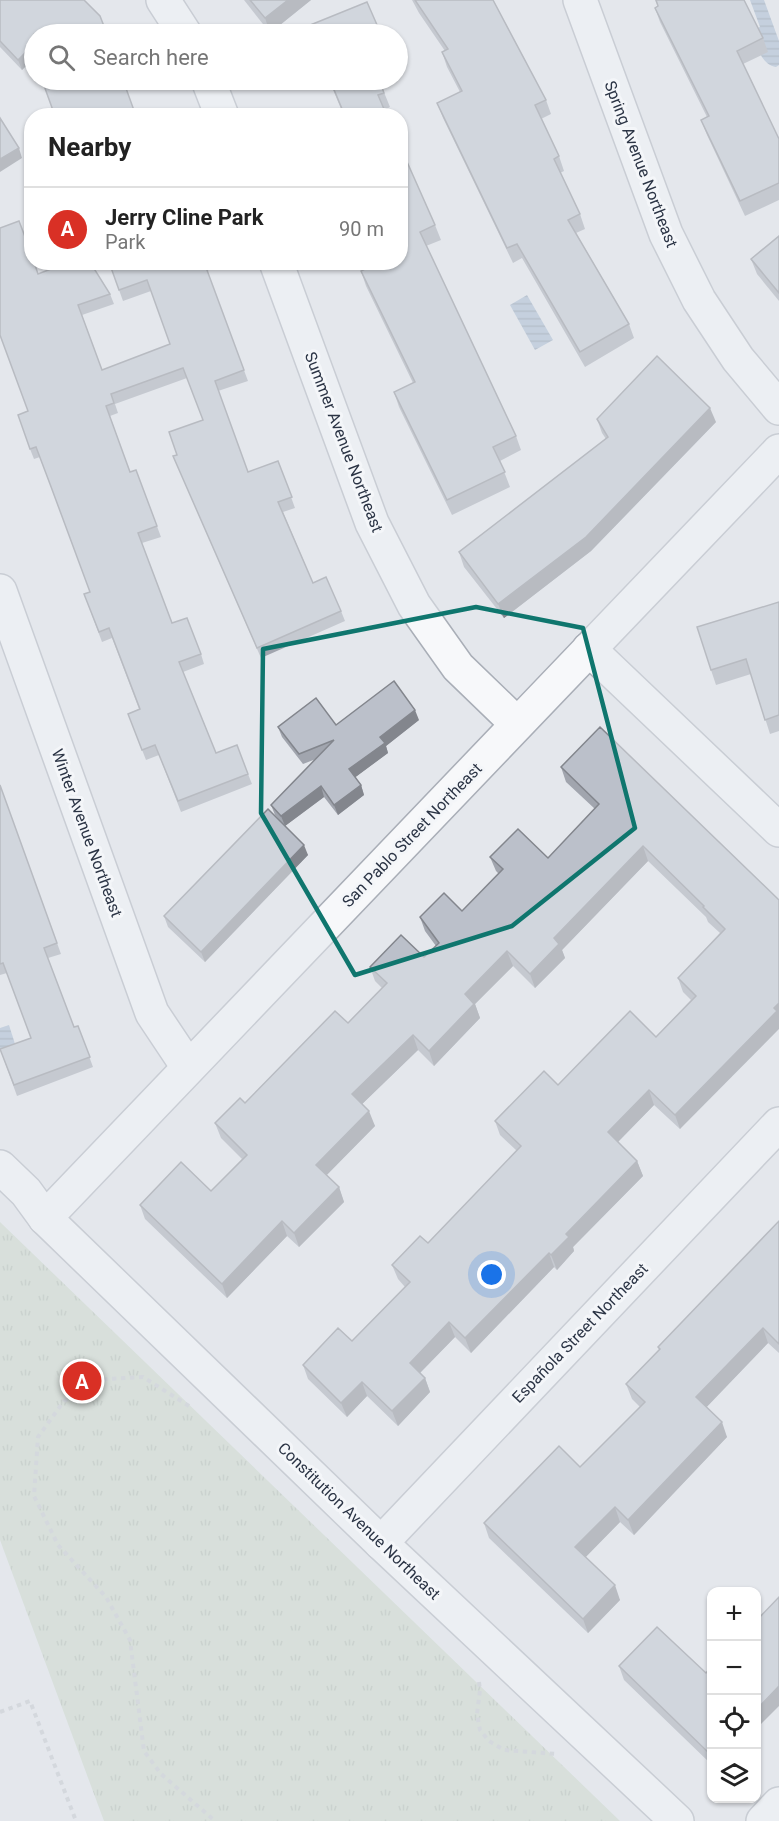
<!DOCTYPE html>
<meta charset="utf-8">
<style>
:root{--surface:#fff;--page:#f6f6f6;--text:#222;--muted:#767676;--line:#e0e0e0;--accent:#d93025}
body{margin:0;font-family:Roboto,sans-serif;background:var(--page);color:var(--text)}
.controls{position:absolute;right:18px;bottom:18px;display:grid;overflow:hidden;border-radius:12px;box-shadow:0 2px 4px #0004}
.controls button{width:54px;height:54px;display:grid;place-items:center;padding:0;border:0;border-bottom:2px solid var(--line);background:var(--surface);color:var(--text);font:30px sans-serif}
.you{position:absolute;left:492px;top:1275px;width:21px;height:21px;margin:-15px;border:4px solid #fff;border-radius:50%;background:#1a73e8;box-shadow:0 0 0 9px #1a73e833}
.badge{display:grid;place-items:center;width:39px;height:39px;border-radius:50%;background:var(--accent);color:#fff;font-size:20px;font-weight:700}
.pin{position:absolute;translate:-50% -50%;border:3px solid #fff;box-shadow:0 2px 6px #0006}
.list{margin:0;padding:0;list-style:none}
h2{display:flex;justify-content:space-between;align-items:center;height:78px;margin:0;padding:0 24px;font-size:26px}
h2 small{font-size:20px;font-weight:400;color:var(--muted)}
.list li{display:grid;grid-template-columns:39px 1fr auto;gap:18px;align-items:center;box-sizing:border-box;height:84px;padding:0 24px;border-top:2px solid var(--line)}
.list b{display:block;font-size:22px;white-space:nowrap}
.list p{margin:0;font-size:20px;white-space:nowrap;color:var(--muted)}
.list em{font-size:20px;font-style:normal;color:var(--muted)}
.icon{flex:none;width:33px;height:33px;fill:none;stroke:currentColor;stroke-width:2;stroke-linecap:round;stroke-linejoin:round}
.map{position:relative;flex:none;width:779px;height:1821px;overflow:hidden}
.search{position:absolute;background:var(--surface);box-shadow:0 2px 4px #0004;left:24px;top:24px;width:384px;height:66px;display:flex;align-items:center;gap:15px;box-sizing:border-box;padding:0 21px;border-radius:33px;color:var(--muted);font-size:22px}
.panel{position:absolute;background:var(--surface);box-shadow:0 2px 4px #0004;left:24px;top:108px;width:384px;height:162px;border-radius:24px}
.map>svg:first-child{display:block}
.park{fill:url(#park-tufts)}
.water{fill:url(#water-rules)}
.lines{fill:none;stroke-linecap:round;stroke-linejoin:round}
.minor-casing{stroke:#a9aeb7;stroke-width:36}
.path{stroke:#c2c5cb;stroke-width:4;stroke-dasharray:4.5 4.5;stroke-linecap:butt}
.minor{stroke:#f7f8fa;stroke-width:33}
.wall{fill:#a1a5ae}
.shaded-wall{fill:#83868d}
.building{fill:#bbc0ca;stroke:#83868d;stroke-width:1.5}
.marked{fill:none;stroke:#0f766e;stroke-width:4.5;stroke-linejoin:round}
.labels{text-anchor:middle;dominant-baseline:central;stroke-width:6;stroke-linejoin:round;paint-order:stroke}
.street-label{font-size:16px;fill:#2b3445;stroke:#f4f6f9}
</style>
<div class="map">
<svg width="779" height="1821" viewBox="0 0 779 1821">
<defs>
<pattern id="park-tufts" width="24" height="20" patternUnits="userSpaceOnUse" patternTransform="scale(1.5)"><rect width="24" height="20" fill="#c9d6c5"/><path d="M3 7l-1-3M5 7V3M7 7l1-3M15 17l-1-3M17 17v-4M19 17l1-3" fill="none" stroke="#adb8ab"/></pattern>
<pattern id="water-rules" width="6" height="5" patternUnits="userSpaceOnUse" patternTransform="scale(1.5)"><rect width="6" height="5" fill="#9fb4cc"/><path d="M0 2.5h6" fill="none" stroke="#8293a7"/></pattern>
</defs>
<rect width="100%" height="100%" fill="#e4e7ec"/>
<!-- park -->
<polygon class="park" points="0,1222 620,1821 104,1821 0,1540"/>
<!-- water -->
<g class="water">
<path d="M 750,0 L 764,0 L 779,41 L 779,65 L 776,67 C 760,64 757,45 752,31 L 760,27 Z"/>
<polygon points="527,295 553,340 535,350 510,305"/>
<polygon points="9,1025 15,1044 0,1049 0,1028"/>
</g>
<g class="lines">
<!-- minor casing -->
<g class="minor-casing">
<g id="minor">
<polyline points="163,0 185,34"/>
<polyline points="580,0 666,234 699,300 738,359 779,408"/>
<polyline points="208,80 222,116"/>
<polyline points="276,262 372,523 414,605 458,667 517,724"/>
<polyline points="0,591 152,1013 188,1067"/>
<polyline points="589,649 779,830"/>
<polyline points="0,1167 26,1192 45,1218 381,1543 677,1821"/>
<polyline points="45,1218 779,451"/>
<polyline points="381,1543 779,1124"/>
<polyline points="763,1821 779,1804"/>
</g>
</g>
<!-- path -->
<g class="path">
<polyline points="189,1406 143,1377 106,1379 64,1401 38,1437 34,1496 58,1545 106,1597 130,1640 144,1751 161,1774 215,1821"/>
<polyline points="479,1682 480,1690 477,1714 480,1730 489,1741 504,1750 556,1754"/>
<polyline points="0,1712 30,1701 76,1821"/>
</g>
<!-- minor -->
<use href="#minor" class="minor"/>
</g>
<!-- wall -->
<g class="wall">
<polygon points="0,0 34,58 22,70 0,47"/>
<polygon points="244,0 311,0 270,33"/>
<polygon points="412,0 493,0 546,100 551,114 541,119 559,156 564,171 560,173 580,214 585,229 576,233 629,324 634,338 585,367 522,258 513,263 443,118 437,103 460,92 447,67 442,52 445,51 419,13"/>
<polygon points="655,0 744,0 763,38 768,52 743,64 779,139 779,200 745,216 707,135 701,120 707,117 660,22 655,8 658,6"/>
<polygon points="291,80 304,80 293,84"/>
<polygon points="329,80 379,80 390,107 385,110 387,116 344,116"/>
<polygon points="400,146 435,225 441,240 426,246 516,436 521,450 500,461 510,487 452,515 399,407 394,392 413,383 366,286 361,271 400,262"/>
<polygon points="779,236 779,301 757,274 751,259"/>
<polygon points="109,262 206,262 209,270 207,271 248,381 218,391 248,472 278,461 295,508 283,512 313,583 341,611 345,621 261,658 173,456 177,455 203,420 187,378 115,404 118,413 110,416 130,472 136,470 161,537 142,543 172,623 201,654 204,664 183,672 216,753 248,774 252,784 181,812 159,755 146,760 128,714 139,709 112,638 102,642 84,594 90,592 40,457 34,459 30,449 28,411 38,274 110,294 114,304 82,315 102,370 170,344 151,291 123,301"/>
<polygon points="597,419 716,422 591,551 504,618 464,567 459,552 606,439 602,433"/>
<polygon points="779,602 779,731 770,734 751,674 716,685 711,670"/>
<polygon points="419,720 386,746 388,753 355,777 361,785 364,795 338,815 324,797 285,826 308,855 205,962 168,927 164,916 282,823 275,815 271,805 316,759 303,764 282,737 278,727 336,725"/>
<polygon points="561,767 779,900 680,1129 654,1105 618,1142 637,1161 643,1176 573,1247 574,1251 557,1270 554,1267 471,1353 455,1337 420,1373 425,1378 430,1392 398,1426 367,1396 347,1417 308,1379 303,1365 352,1341 405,1287 398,1279 392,1265 428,1243 517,1151 500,1135 495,1121 558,1085 656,1037 691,1000 683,992 678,978 720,933 708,922 706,917 648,861 562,950 565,958 535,988 513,966 475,1004 480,1018 434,1066 418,1050 362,1104 375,1126 326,1175 339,1187 344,1202 299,1247 287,1236 227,1298 145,1219 140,1205 211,1191 242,1159 221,1138 215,1123 245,1103 348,1023 382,988 375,981 370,967 424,957 436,946 425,931 420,917 462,911 499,874 496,871 490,857 548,858 595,809 566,782"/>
<polygon points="0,785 61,954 48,958 74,1027 78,1026 93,1067 17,1096 0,1049 31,1038 7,973 0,975"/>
<polygon points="779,1221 779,1353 768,1343 706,1407 727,1437 634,1535 620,1522 585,1557 620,1600 588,1633 489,1538 484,1523 580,1467 640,1407 632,1399 626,1384 659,1350 658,1347"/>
<polygon points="619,1666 706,1673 711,1667 711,1764 624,1680"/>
</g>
<!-- shaded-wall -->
<g class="shaded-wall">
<polygon points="288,0 311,0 270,33 265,18"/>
<polygon points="30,48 34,58 22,70 18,60"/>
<polygon points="19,148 22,158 0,172 0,159"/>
<polygon points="710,408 716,422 591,551 504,618 498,604"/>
<polygon points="415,710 419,720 386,746 388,753 353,779 349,769 380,737"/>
<polygon points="361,785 364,795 338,815 334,805"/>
<polygon points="321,786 324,797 285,826 281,816"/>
<polygon points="304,845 308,855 205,962 201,952"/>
<polygon points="643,846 648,861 562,950 565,958 535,988 530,974 554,938"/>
<polygon points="507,951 513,966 475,1004 480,1018 434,1066 429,1051 465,994"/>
<polygon points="779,1003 779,1029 680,1129 675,1115"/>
<polygon points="413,1035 418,1050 357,1109 352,1094"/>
<polygon points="649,1090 654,1105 613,1147 608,1132"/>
<polygon points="369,1111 375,1126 322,1180 316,1165"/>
<polygon points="637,1161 643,1176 573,1247 574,1251 557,1270 551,1255 566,1234"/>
<polygon points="339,1187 344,1202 299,1247 294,1233"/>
<polygon points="282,1221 287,1236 227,1298 222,1284"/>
<polygon points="549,1253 554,1267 471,1353 465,1338"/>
<polygon points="449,1322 455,1337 415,1378 410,1363"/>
<polygon points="763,1328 768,1343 702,1412 696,1397"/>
<polygon points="425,1378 430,1392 398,1426 392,1411"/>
<polygon points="362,1382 367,1396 347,1417 341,1403"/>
<polygon points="722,1422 727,1437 634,1535 628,1520"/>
<polygon points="615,1507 620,1522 581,1562 575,1547"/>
<polygon points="615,1585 620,1600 588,1633 583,1619"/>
<polygon points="779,1686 779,1706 756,1729 756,1710"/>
</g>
<!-- building -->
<g class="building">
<polygon points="0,0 84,0 100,16 107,34 34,34 34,60 30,48 18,60 0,41"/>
<polygon points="250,0 288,0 265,18"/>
<polygon points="415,0 493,0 546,100 535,105 559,156 554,159 580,214 568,220 629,324 580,352 517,244 507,248 437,103 462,91 442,52 448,49"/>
<polygon points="656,0 744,0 763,38 737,51 779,139 779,183 740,201 701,120 709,116 655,8 658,6"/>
<polygon points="367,2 381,34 288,34"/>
<polygon points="42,80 123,80 136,116 55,116"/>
<polygon points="330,80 379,80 384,93 378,95 387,116 345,116"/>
<polygon points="0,118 19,148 0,159"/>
<polygon points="400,146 435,225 420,232 516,436 493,447 505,472 447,500 394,392 415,382 361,271 379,262 400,262"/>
<polygon points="19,221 32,255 32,262 34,262 38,274 69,262 90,262 110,294 78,305 102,370 170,344 147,280 119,290 109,262 204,262 244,370 215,381 248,472 278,461 292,497 278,502 313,583 326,577 341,611 257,648 173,456 177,455 169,432 203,420 183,368 111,394 114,403 106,406 130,472 136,470 157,526 138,533 172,623 187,618 201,654 179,662 216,753 237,745 248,774 178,801 155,745 142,750 128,714 140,709 109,628 99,632 84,594 90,592 50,484 36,447 30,449 18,415 28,411 0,335 0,228"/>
<polygon points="779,236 779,293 751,259"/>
<polygon points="657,356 710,408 586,537 498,604 459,552 608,437 597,419"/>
<polygon points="779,602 779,715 765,720 746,659 711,670 697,627"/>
<polygon points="394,681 415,710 380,737 385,743 349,769 361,785 334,805 321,786 281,816 271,805 334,740 299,754 278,727 316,698 336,725"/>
<polygon points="600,727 779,900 779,1003 774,1008 777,1011 675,1115 649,1090 608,1132 637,1161 566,1234 569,1237 551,1255 549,1253 465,1338 449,1322 410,1363 425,1378 392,1411 362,1382 341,1403 303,1365 338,1328 352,1341 410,1282 392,1265 420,1236 428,1243 521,1146 495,1121 544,1071 558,1085 630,1011 656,1037 696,996 678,978 725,929 703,907 704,906 643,846 554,938 559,944 530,974 507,951 465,994 474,1004 429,1051 413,1035 352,1094 369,1111 316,1165 339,1187 294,1233 282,1221 222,1284 140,1205 181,1162 211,1191 247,1155 215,1123 240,1098 245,1103 335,1011 348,1023 387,983 370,967 401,935 424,957 439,943 420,917 444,893 462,911 503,869 490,857 518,829 548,858 599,804 561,767"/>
<polygon points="0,785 57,943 44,948 74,1027 78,1026 90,1057 14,1085 0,1049 31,1038 3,963 0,964"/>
<polygon points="268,809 304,845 201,952 164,916"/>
<polygon points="779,1221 779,1344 763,1328 696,1397 722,1422 628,1520 615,1507 575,1547 615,1585 583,1619 484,1523 559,1446 580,1467 645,1402 626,1384 660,1349 658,1347"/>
<polygon points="779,1597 779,1686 756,1710 756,1621"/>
<polygon points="657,1627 706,1673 711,1667 711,1755 619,1666"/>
</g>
<!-- marked area -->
<path d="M0 0H779V1821H0ZM 476,607 L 583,628 L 635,828 L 512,926 L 355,975 L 261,813 L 263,649 Z" fill="#e4e7ec" fill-opacity=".55" fill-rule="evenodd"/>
<path class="marked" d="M 476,607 L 583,628 L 635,828 L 512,926 L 355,975 L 261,813 L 263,649 Z"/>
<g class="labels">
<!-- street labels -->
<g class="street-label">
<text transform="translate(641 164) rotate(69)">Spring Avenue Northeast</text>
<text transform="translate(344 442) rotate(69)">Summer Avenue Northeast</text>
<text transform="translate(87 833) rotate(70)">Winter Avenue Northeast</text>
<text transform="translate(412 835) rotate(-46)">San Pablo Street Northeast</text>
<text transform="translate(580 1333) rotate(-46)">Española Street Northeast</text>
<text transform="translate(359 1521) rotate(44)">Constitution Avenue Northeast</text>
</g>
</g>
</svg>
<div class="controls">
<button>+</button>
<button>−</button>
<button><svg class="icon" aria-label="locate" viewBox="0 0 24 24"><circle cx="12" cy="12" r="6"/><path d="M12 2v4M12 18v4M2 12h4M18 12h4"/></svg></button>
<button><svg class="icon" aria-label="layers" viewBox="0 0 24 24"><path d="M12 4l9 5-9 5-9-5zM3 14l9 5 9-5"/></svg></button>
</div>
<div class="you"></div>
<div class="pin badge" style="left:82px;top:1381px">A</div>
<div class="search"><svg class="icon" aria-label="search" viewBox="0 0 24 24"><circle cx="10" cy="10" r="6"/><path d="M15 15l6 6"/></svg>Search here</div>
<section class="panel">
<h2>Nearby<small></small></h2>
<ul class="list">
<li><span class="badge">A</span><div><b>Jerry Cline Park</b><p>Park</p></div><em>90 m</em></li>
</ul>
</section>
</div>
